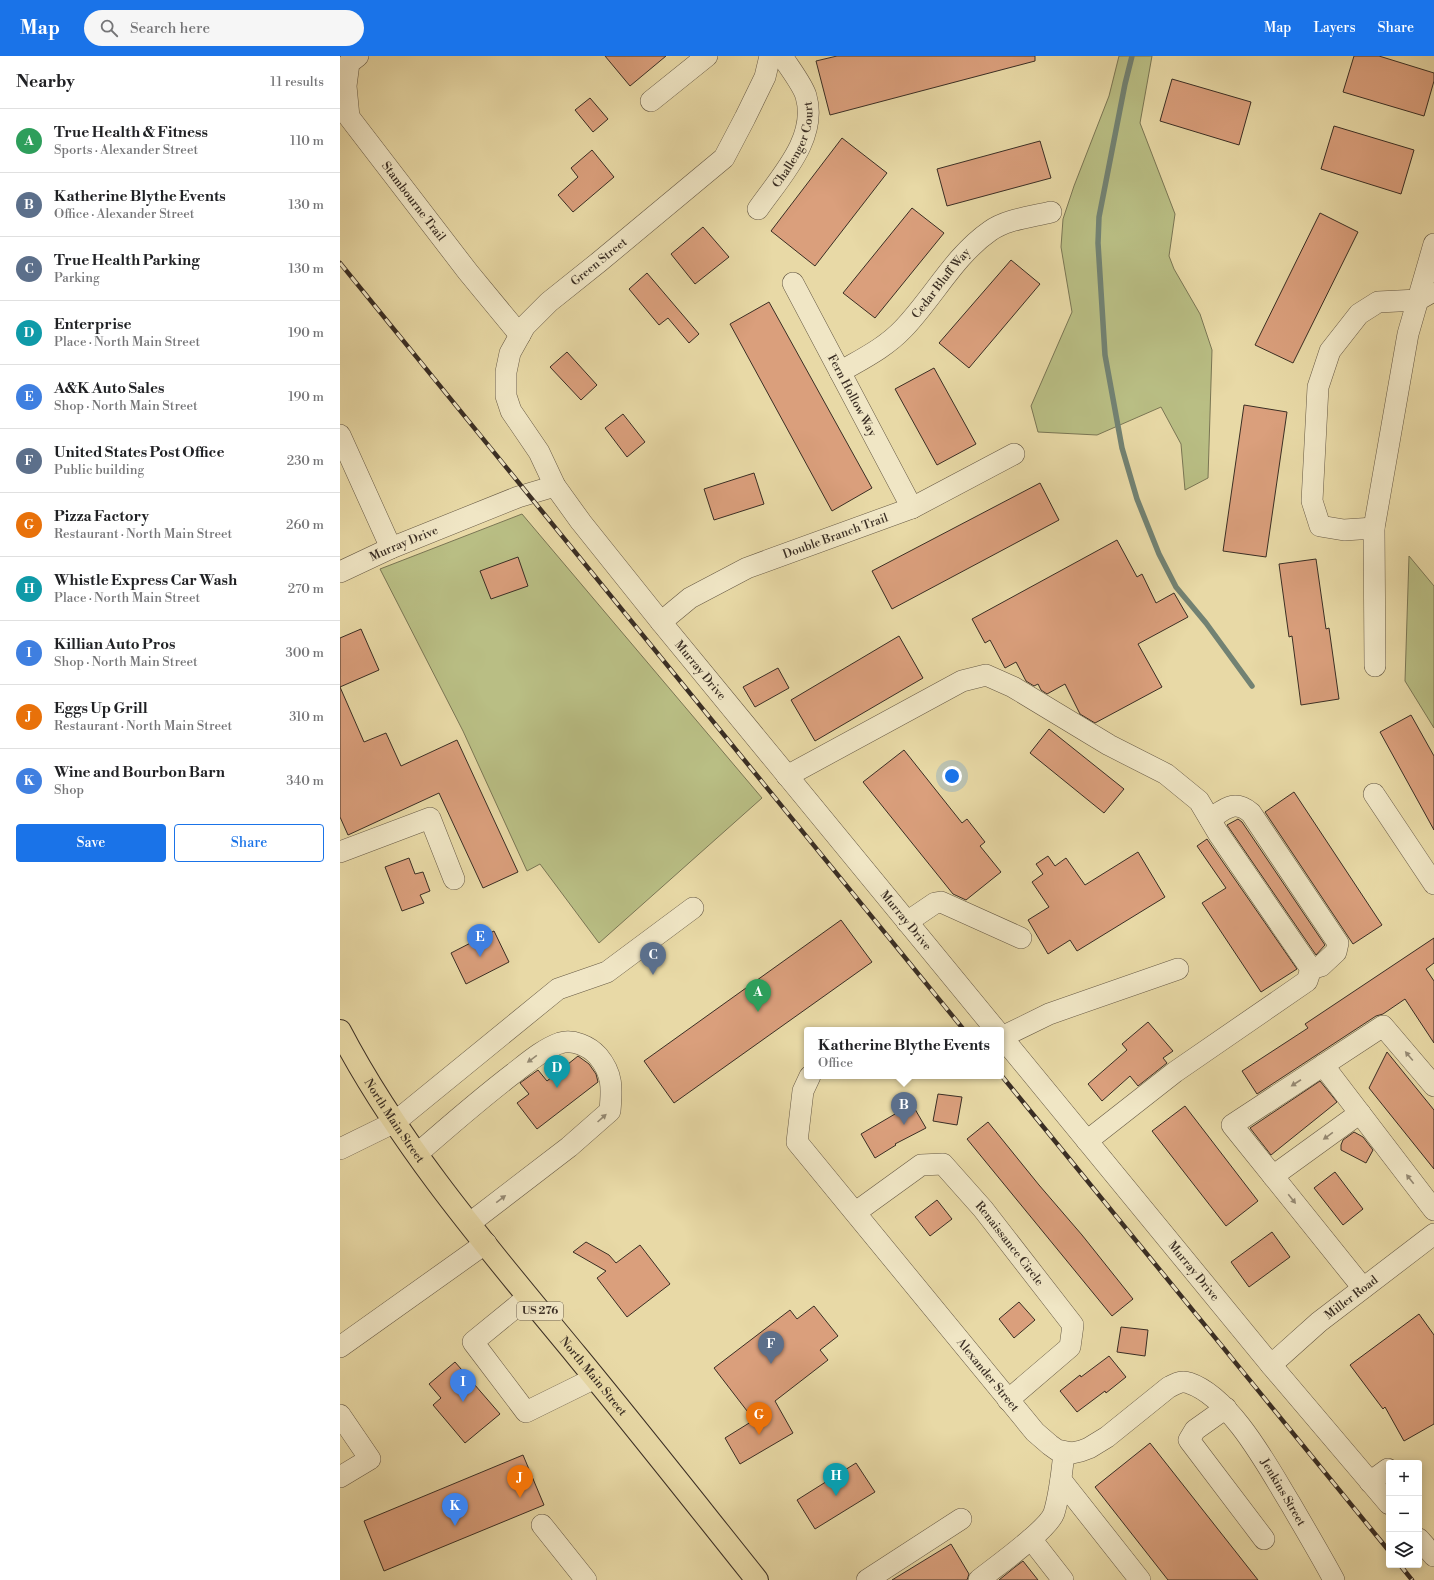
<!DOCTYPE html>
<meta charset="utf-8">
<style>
:root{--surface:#fff;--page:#f6f6f6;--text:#202124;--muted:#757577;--line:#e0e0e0;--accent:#1a73e8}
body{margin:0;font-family:"Libre Bodoni",serif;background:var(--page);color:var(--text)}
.controls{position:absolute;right:12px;bottom:12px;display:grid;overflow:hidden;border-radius:4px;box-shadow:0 2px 10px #0003}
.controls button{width:36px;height:36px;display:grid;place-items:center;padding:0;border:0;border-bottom:1px solid var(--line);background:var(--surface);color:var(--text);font:20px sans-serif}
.you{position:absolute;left:612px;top:720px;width:14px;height:14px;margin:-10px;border:3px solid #fff;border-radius:50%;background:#1a73e8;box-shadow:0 0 0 6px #1a73e833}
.badge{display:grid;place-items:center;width:26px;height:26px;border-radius:50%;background:var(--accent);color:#fff;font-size:13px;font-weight:700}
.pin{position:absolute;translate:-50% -33px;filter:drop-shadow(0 1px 2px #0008)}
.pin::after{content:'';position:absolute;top:21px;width:14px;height:12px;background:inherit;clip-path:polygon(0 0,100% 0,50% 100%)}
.popup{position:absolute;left:464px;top:971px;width:200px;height:52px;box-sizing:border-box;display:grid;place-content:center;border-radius:4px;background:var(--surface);filter:drop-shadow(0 1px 3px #0005);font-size:13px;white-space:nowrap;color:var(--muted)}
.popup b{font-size:15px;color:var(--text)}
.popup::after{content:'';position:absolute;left:50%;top:100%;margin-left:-8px;border:8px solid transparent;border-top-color:var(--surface)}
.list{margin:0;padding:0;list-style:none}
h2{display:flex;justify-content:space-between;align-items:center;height:52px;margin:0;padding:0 16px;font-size:17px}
h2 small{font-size:13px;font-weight:400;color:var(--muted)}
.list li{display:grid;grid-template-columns:26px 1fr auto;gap:12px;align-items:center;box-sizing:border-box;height:64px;padding:0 16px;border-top:1px solid var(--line)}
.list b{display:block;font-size:15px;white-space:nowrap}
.list p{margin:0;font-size:13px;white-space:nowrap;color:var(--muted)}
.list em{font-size:13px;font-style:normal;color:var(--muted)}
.actions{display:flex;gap:8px;padding:12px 16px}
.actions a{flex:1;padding:9px 0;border:1px solid var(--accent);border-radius:4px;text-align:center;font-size:14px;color:var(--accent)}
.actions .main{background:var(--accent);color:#fff}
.icon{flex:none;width:22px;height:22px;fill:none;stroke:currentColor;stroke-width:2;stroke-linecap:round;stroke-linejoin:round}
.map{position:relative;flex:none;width:1094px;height:1524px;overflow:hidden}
header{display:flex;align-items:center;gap:24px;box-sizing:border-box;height:56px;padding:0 20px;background:var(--accent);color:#fff}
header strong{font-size:19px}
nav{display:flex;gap:22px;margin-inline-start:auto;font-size:14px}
.search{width:280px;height:36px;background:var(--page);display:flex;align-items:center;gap:10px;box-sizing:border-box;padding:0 14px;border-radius:22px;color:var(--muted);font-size:15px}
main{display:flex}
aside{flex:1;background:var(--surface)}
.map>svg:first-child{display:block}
.green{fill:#b9be84;stroke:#7a7654}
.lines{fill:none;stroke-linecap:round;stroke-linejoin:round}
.stream{stroke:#728273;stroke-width:5.5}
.building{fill:#da9f7c;stroke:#3a2e24}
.minor-casing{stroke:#665944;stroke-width:22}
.major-casing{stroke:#3a2e24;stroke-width:24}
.minor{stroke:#f0e6c5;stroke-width:21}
.major{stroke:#e8d9a6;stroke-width:22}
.rail-casing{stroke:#3a2e24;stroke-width:4.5}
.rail{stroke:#f0e6c5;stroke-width:3;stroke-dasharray:9;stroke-linecap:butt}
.oneway{fill:#958a74}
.labels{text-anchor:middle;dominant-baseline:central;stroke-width:4;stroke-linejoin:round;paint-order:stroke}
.shield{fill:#f0e6c5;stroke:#716554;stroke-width:1}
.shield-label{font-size:11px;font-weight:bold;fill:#3a2e24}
.street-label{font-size:12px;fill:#3a2e24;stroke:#f0e6c5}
</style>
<header>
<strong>Map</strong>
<div class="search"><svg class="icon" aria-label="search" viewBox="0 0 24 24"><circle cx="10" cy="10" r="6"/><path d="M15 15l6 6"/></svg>Search here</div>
<nav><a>Map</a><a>Layers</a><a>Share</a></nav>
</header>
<main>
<aside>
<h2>Nearby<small>11 results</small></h2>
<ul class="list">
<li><span class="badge" style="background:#2e9e5b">A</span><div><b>True Health &amp; Fitness</b><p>Sports · Alexander Street</p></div><em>110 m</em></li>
<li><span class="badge" style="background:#5c6f8a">B</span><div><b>Katherine Blythe Events</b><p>Office · Alexander Street</p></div><em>130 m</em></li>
<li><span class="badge" style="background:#5c6f8a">C</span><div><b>True Health Parking</b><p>Parking</p></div><em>130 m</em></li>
<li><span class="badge" style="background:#0f9aa8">D</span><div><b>Enterprise</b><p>Place · North Main Street</p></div><em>190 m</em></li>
<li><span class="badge" style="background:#3f7fe0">E</span><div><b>A&amp;K Auto Sales</b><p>Shop · North Main Street</p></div><em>190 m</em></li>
<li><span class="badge" style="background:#5c6f8a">F</span><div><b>United States Post Office</b><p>Public building</p></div><em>230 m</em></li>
<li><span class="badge" style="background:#e8710a">G</span><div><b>Pizza Factory</b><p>Restaurant · North Main Street</p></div><em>260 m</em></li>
<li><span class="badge" style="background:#0f9aa8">H</span><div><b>Whistle Express Car Wash</b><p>Place · North Main Street</p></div><em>270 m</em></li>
<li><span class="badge" style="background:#3f7fe0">I</span><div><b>Killian Auto Pros</b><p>Shop · North Main Street</p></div><em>300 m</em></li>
<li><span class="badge" style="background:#e8710a">J</span><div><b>Eggs Up Grill</b><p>Restaurant · North Main Street</p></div><em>310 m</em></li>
<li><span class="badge" style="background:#3f7fe0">K</span><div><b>Wine and Bourbon Barn</b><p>Shop</p></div><em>340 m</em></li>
</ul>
<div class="actions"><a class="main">Save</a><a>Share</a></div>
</aside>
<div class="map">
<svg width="1094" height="1524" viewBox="0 0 1094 1524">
<rect width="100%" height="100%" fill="#e8d9a6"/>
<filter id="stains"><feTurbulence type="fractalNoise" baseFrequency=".005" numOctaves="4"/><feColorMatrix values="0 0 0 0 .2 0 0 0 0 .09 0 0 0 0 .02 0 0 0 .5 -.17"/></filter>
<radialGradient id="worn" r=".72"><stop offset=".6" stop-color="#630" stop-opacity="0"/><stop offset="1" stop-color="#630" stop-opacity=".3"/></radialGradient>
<!-- green -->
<g class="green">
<polygon points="779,0 812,0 800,67 835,158 829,200 834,213 860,258 872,294 868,422 845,434 841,388 821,351 757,379 698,376 691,350 732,256 721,191 723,163 734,130 769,40"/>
<polygon points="182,458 422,742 259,887 200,808 187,815 123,675 40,513"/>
<polygon points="1069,500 1094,530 1094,672 1065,625"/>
</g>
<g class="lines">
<!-- stream -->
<polyline class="stream" points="792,0 785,28 759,161 758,187 765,299 782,392 797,443 819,498 836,531 866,567 912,630"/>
</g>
<!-- building -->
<g class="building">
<polygon points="265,0 326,0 290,30"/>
<polygon points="497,0 695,0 695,5 490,59 476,5"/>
<polygon points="1014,0 1039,0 1094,17 1094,25 1084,60 1003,36"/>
<polygon points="832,23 911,46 899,89 820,65"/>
<polygon points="250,42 268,63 253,76 235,54"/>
<polygon points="994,70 1074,94 1061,138 981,113"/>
<polygon points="502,82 547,117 475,210 431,175"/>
<polygon points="700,85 711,122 607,150 597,113"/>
<polygon points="252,94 274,121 233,156 218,139 238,121 231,112"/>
<polygon points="572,152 604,177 535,262 503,237"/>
<polygon points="980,157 1018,176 953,307 915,289"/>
<polygon points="363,171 389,201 355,228 331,198"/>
<polygon points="671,204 700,228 629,312 599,287"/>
<polygon points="307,217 359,278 349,287 328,262 319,269 289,233"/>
<polygon points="429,246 532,432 492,455 390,268"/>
<polygon points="227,296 257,329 241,344 210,311"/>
<polygon points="594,312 636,388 597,409 555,333"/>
<polygon points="904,349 947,356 926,501 883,495"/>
<polygon points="283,358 305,386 287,401 265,372"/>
<polygon points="414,417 424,448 374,464 364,433"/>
<polygon points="700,427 719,464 552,553 532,515"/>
<polygon points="777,484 797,521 802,518 816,547 834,537 848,561 798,588 822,631 755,667 740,658 725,628 707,638 701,634 698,628 694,630 686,625 676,606 665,612 650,584 645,587 632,563"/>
<polygon points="178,501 188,530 151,543 140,515"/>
<polygon points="976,503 986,573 989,572 999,643 961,649 952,580 949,581 939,508"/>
<polygon points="21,573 39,614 0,631 24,686 46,677 61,710 117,684 178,816 143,832 99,737 8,779 0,761 0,582"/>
<polygon points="559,580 583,622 475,685 451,644"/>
<polygon points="438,612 449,632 415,651 403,631"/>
<polygon points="1071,659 1094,700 1094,774 1040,676"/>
<polygon points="709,673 784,733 764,757 690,697"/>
<polygon points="564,694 622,767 627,763 645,786 640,790 661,816 626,844 613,838 523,726"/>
<polygon points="954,736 1042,869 1013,888 925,756"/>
<polygon points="898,763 902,766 985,889 976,899 887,769"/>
<polygon points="867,783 957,913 921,936 862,847 886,832 857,790"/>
<polygon points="798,796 825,841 737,895 730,884 708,898 688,864 709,851 692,826 703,818 696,808 708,800 715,810 726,802 745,829"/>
<polygon points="69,802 75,818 83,816 90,835 80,839 84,847 62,855 45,811"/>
<polygon points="501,864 532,906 334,1047 304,1005"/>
<polygon points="154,875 169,906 126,928 111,897"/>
<polygon points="1094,882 1094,907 1086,913 1094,925 1094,987 1065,943 1043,958 1036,960 917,1038 902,1015 968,972 965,968"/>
<polygon points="808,966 833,995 823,1002 827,1007 798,1030 790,1020 762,1045 748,1028 787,994 782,988"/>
<polygon points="1047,996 1094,1054 1094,1113 1029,1032"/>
<polygon points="238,1000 249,1008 256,1018 258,1026 197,1073 177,1047 189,1038 180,1027 198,1014 207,1025"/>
<polygon points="980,1025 997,1046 931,1099 910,1072"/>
<polygon points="598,1038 622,1041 617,1069 593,1065"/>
<polygon points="572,1048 586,1072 555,1088 556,1089 535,1102 521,1078"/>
<polygon points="845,1050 918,1145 886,1170 812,1075"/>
<polygon points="648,1066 699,1129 742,1179 793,1243 772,1260 627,1083"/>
<polygon points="1014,1076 1023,1081 1033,1094 1026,1107 1001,1094 1001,1089 1003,1084"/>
<polygon points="995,1116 1023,1153 1003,1169 974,1132"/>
<polygon points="597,1144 612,1163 590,1180 575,1161"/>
<polygon points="932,1176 950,1201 909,1231 891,1206"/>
<polygon points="246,1186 269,1199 276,1207 300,1189 330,1228 287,1261 257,1222 266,1215 233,1196"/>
<polygon points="679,1246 695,1264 674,1282 659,1263"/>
<polygon points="474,1250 498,1280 480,1294 488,1304 435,1345 453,1377 400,1408 385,1382 414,1364 374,1312 450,1254 457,1263"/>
<polygon points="1079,1258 1094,1279 1094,1368 1064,1385 1045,1351 1043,1353 1010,1309"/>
<polygon points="781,1271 808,1274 805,1300 777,1296"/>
<polygon points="769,1300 786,1321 766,1337 765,1335 737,1356 720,1335 740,1319 741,1321"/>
<polygon points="115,1306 160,1358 125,1387 93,1349 101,1342 89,1328"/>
<polygon points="810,1387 918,1524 828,1524 755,1431"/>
<polygon points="183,1399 204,1449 44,1515 24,1465"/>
<polygon points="516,1407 535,1436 475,1473 457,1444"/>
<polygon points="611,1488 629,1518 627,1524 552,1524"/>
<polygon points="683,1505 698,1524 659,1524 675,1511"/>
</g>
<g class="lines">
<!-- minor casing -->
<g class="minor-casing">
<g id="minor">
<path id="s1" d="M 18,0 L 9,7 L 6,30 L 9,61 L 128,216 L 180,279"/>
<path id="s2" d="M 430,0 L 425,21 L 405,62 L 384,102 L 259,206 L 209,246 L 185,270 L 170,297 L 166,316 L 166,340 L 171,355 L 199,396 L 215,430 L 241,466 L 321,566 L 656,974"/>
<polyline points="311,45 367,0"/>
<path id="s3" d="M 418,153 C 441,120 478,82 466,40 C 463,29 448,10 442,0"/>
<path id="s4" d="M 453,227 L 572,452"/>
<path id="s5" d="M 500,316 C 522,303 545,292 563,273 C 593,242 614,200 650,175 C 667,163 691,161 711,156"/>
<polyline points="0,379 51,492"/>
<polyline points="1034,472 1004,474 980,470 972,445 978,331 990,295 1019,258 1038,246 1078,244 1090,237"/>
<path id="s6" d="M 0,516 L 51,492 L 178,441 L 215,430"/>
<path id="s7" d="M 321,566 L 350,542 L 407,512 L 572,452 L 674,398"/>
<polyline points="1035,610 1034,472 1068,278 1094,188"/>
<polyline points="447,720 622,625 646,619 673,631 769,689 826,718 859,745 878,777 971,913 967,925 835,1016 747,1085"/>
<polyline points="1034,738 1094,828"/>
<path d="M 870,763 C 885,753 894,743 911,757 L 998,887 L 996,896 L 981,910 L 971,913"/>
<polyline points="0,796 90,762 114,823"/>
<polyline points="567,866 595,847 601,846 681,882"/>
<path id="s8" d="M 661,980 L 931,1309 L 1049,1448"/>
<polyline points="662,981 709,958 838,913"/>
<polyline points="983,1009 1094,1154"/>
<path id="s9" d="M 470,1020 L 463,1035 L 457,1086 L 695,1376 L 710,1389 L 717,1394 L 732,1397 L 741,1395 L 749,1392 L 767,1381 L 829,1331 C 836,1328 841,1324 849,1327 C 891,1341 928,1411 950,1447 C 965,1473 980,1498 994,1524"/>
<polyline points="0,1093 55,1066 218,933 267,916 353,852"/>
<path d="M 77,1098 C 109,1070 140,1043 174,1017 C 187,1007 203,993 220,987 C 233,983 249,990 258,1000 C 273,1018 272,1032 270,1055 L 229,1091 L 130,1167"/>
<polyline points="933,1120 1020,1057"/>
<path id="s10" d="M 516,1156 L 581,1109 L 603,1108 L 643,1153 L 733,1269 L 730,1291 L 668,1344"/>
<polyline points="1023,1232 892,1069 1043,970 1094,1030"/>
<polyline points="188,1241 133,1286 186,1356 255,1322"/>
<polyline points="0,1291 146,1187"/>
<path id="s11" d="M 931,1309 L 979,1266 L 1094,1178"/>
<polyline points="886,1352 855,1374 849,1384 924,1483"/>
<polyline points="0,1359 30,1403 0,1421"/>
<polyline points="721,1424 800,1524"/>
<polyline points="1030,1426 1048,1413"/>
<polyline points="202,1469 246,1524"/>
<polyline points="691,1483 723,1524"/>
<polyline points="1079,1483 1094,1500"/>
<polyline points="527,1524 621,1463"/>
<path d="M 639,1524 C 655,1511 708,1474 714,1457 C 720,1437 722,1416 724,1396"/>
</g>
</g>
<!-- major casing -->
<g class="major-casing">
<g id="major">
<path id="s12" d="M 0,975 C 61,1092 153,1198 237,1300 C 298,1374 357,1449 417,1524"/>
</g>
</g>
<!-- minor -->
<use href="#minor" class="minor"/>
<!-- major -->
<use href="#major" class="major"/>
<!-- rail casing -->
<g class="rail-casing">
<g id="rail">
<polyline points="0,207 624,974"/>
<polyline points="661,1019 1049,1495"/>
<polyline points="1060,1509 1072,1524"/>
</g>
</g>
<!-- rail -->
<use href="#rail" class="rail"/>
</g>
<!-- one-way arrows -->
<defs><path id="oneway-solid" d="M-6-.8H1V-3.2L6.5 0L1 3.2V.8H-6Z"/></defs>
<g class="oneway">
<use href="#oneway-solid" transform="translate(1069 1000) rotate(-130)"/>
<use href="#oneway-solid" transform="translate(192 1003) rotate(144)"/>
<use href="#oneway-solid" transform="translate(956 1027) rotate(147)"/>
<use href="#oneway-solid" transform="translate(262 1062) rotate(-42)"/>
<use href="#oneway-solid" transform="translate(988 1080) rotate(144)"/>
<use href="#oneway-solid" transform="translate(1070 1123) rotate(-128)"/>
<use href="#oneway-solid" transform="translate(161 1143) rotate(-37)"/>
<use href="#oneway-solid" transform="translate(952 1143) rotate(51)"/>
</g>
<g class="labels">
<!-- shield labels -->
<rect class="shield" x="177" y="1246" width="46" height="18" rx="3"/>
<g class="shield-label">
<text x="200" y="1255">US 276</text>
</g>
<!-- street labels -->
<g class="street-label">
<text stroke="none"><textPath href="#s3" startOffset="75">Challenger Court</textPath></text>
<text stroke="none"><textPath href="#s1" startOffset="172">Stambourne Trail</textPath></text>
<text transform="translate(259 206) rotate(-39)">Green Street</text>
<text stroke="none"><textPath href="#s5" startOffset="136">Cedar Bluff Way</textPath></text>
<text stroke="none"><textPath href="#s4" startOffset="127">Fern Hollow Way</textPath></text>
<text stroke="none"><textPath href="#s7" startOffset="196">Double Branch Trail</textPath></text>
<text stroke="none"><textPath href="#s6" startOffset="70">Murray Drive</textPath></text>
<text stroke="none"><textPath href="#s2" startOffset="785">Murray Drive</textPath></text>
<text stroke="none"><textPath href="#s2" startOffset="1109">Murray Drive</textPath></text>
<text stroke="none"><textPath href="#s12" startOffset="105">North Main Street</textPath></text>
<text stroke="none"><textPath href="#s10" startOffset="206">Renaissance Circle</textPath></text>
<text stroke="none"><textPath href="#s8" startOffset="304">Murray Drive</textPath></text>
<text stroke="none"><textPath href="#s11" startOffset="105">Miller Road</textPath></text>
<text stroke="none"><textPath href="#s9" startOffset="369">Alexander Street</textPath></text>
<text stroke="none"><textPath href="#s12" startOffset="429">North Main Street</textPath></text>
<text stroke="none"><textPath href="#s9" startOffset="773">Jenkins Street</textPath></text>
</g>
</g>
<rect width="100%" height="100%" filter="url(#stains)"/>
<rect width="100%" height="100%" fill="url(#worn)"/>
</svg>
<div class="controls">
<button>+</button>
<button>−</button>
<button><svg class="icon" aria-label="layers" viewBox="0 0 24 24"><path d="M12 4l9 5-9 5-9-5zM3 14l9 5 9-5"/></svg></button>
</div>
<div class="you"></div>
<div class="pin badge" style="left:418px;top:956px;background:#2e9e5b">A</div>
<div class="pin badge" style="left:564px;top:1069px;background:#5c6f8a">B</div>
<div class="popup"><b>Katherine Blythe Events</b>Office</div>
<div class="pin badge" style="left:313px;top:919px;background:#5c6f8a">C</div>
<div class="pin badge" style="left:217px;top:1032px;background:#0f9aa8">D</div>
<div class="pin badge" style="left:140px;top:901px;background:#3f7fe0">E</div>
<div class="pin badge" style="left:431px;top:1308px;background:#5c6f8a">F</div>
<div class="pin badge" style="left:419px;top:1379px;background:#e8710a">G</div>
<div class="pin badge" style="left:496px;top:1440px;background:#0f9aa8">H</div>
<div class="pin badge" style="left:123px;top:1346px;background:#3f7fe0">I</div>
<div class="pin badge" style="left:180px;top:1442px;background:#e8710a">J</div>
<div class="pin badge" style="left:115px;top:1470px;background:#3f7fe0">K</div>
</div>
</main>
